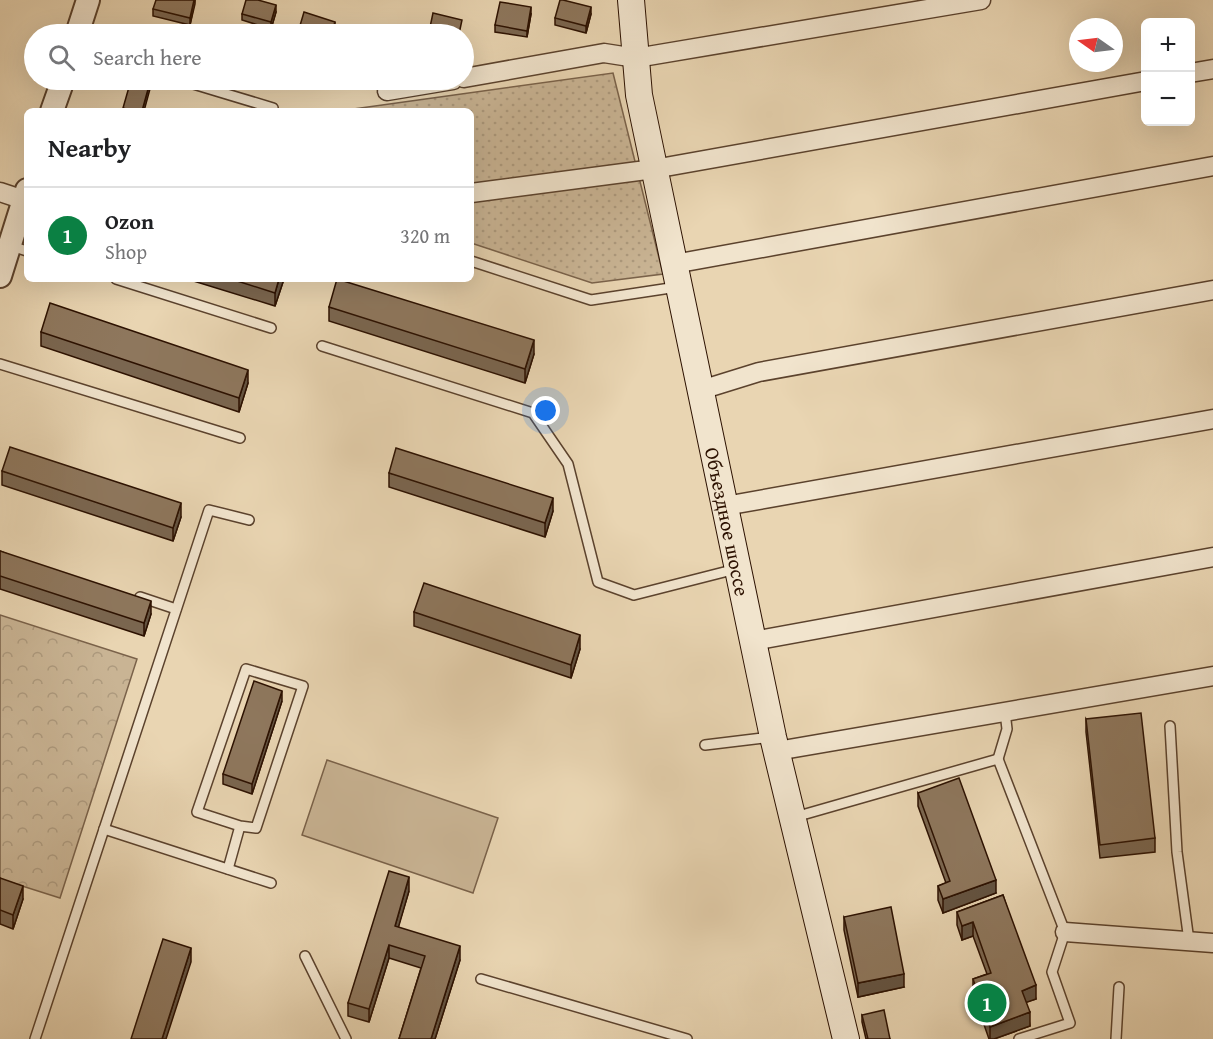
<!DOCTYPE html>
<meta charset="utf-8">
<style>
:root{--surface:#fff;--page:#f2f2f2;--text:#202124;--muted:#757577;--line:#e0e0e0;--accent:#0b8043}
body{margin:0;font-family:"Gentium Book Plus",serif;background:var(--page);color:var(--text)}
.controls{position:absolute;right:18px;top:18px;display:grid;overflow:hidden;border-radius:9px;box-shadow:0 6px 24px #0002}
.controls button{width:54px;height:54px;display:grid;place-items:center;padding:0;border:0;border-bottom:2px solid var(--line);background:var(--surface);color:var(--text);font:30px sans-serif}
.compass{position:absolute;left:1069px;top:18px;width:54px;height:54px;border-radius:50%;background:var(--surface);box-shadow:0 6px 24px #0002;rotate:284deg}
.you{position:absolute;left:546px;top:411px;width:21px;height:21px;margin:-15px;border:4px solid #fff;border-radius:50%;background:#1a73e8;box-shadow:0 0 0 9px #1a73e833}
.badge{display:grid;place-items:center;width:39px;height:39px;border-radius:50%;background:var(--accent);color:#fff;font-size:20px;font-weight:700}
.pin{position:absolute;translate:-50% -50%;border:3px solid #fff;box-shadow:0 2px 6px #0006}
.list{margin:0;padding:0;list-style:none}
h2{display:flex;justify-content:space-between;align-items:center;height:78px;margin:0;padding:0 24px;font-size:26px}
h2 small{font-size:20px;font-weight:400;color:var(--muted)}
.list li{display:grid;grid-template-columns:39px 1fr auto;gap:18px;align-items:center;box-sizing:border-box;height:96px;padding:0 24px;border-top:2px solid var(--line)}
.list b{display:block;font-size:22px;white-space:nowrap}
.list p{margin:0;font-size:20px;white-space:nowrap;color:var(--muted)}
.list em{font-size:20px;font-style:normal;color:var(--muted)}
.icon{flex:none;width:33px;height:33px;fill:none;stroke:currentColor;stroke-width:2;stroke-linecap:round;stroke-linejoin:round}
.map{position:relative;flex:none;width:1213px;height:1039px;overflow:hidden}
.search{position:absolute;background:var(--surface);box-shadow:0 6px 24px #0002;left:24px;top:24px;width:450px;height:66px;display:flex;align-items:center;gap:15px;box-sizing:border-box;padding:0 21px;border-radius:33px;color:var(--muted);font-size:22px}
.panel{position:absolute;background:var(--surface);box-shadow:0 6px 24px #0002;left:24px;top:108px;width:450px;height:174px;border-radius:9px}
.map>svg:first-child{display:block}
.grass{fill:#c9b494;stroke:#7a624a;stroke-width:1.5}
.forest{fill:url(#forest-crowns);stroke:#7a624a;stroke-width:1.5}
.garden{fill:url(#garden-dots);stroke:#7a624a;stroke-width:1.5}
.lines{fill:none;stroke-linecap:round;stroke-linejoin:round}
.service-casing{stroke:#5b422d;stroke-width:12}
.minor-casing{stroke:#5b422d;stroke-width:21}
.tertiary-casing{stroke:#5b422d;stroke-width:26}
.secondary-casing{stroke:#2c1101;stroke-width:28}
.service{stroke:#f1e4cd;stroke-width:9}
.minor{stroke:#f1e4cd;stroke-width:18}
.tertiary{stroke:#f1e4cd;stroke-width:22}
.secondary{stroke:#f1e4cd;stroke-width:26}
.wall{fill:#7a6650;stroke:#2c1101;stroke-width:1.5}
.shaded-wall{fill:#635341;stroke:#2c1101;stroke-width:1.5}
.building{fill:#8e775d;stroke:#2c1101;stroke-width:1.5}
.labels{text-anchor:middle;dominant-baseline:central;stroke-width:4.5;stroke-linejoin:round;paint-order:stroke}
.street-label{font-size:20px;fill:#2c1101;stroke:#f1e4cd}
</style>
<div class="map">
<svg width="1213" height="1039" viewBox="0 0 1213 1039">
<defs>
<pattern id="forest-crowns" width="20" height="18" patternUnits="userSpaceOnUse" patternTransform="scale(1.5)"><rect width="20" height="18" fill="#c9b494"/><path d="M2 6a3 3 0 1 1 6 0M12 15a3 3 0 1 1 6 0" fill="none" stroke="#ad9a7e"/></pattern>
<pattern id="garden-dots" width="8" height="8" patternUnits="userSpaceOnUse" patternTransform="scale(1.5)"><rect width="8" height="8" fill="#c9b494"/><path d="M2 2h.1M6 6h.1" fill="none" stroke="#ad9a7e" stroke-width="1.8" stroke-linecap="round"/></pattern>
</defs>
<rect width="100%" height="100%" fill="#e9d5b2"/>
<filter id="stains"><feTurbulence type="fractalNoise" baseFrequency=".00333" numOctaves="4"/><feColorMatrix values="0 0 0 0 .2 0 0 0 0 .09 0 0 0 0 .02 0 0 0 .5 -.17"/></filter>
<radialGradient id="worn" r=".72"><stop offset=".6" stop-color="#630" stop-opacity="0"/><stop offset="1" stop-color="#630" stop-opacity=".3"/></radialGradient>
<!-- grass -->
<polygon class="grass" points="327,760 498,818 473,893 302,835"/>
<!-- forest -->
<polygon class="forest" points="0,615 137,659 60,898 0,879"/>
<!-- garden -->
<polygon class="garden" points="613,73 663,274 592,283 471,243 471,111 339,111"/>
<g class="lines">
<!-- service casing -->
<g class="service-casing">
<g id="service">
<polyline points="180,80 273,108"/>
<polyline points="11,246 27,251"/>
<polyline points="471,261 591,300 677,287"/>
<polyline points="116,279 271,328"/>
<polyline points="322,346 533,413 568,464 598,582 634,595 736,569"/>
<polyline points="0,364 240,438"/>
<polyline points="140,597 176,609"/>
<polyline points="1170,726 1177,852 1189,941"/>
<polyline points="705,745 771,737"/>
<polyline points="998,759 1007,729 1005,712"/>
<polyline points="795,817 998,759 1065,932 1052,972 1070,1023 1019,1039"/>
<polyline points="104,829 271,883"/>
<polyline points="228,869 240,826 256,828 303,686 246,669 197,812 240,826"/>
<polyline points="305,956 346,1039"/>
<polyline points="481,979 687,1039"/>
<polyline points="35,1039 209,510 249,520"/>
<polyline points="1116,1039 1119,987"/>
</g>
</g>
<!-- minor casing -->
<g class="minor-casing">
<g id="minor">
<polyline points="1190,73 1213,69"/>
<polyline points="464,78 604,53 636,58 981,0"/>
<polyline points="387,91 453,80"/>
<polyline points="0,192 24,200"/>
<polyline points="471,193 654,169 1146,81"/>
<polyline points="674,264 1213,166"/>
<polyline points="701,390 759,372 1213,290"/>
<polyline points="725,506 1213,419"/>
<polyline points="753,641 1213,557"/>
<polyline points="777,751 1213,676"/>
<polyline points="1065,932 1213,943"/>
</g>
</g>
<!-- tertiary casing -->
<g class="tertiary-casing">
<g id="tertiary">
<polyline points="77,34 88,0"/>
<polyline points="52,111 63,80"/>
<polyline points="0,276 27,190"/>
</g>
</g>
<!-- secondary casing -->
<g class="secondary-casing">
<g id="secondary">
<path id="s1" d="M 631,0 L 639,95 L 773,737 L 846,1039"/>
</g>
</g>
<!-- service -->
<use href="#service" class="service"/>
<!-- minor -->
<use href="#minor" class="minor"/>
<!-- tertiary -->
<use href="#tertiary" class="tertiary"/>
<!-- secondary -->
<use href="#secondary" class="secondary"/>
</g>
<!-- wall -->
<g class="wall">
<polygon points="195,0 190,25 153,16 153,9"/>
<polygon points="276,12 271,29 242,20 242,14"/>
<polygon points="531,14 527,37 495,32 495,25"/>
<polygon points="591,14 586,33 555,25 555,18"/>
<polygon points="335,28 333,34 299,34 299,29"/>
<polygon points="187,279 284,279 275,306"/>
<polygon points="329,307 534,354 525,383 329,321"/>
<polygon points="41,332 248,383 239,412 41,346"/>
<polygon points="2,471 181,517 173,541 2,485"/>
<polygon points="389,473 553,511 545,537 389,487"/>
<polygon points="0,551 151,614 144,636 0,589"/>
<polygon points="414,612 580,649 571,678 414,626"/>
<polygon points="282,701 252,794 223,784 223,774"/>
<polygon points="1086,719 1155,838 1155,852 1100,858 1086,732"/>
<polygon points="918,793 996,893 943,913 938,900 938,886 946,883 918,806"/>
<polygon points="0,878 23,899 13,929 0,924"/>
<polygon points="409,891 398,927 460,960 435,1039 399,1039 421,968 389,958 369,1022 348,1016 348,1003"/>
<polygon points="1003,895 1036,999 1026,1002 1030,1026 994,1039 989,1039 973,993 973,979 987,974 973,936 962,940 957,925 957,912"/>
<polygon points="844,917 904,987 858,997 844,930"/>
<polygon points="862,1015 890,1039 866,1039 862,1022"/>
</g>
<!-- shaded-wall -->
<g class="shaded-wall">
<polygon points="194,0 195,0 195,4 190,25 190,18"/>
<polygon points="276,5 276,12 271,29 271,22"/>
<polygon points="531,7 531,14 527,37 527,31"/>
<polygon points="591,7 591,14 586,33 586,26"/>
<polygon points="335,22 335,28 333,34 331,34"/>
<polygon points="150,82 150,89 144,111 142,111"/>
<polygon points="279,279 284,279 275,306 275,293"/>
<polygon points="534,340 534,354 525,383 525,369"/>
<polygon points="248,370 248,383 239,412 239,398"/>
<polygon points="553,498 553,511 545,537 545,523"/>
<polygon points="181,503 181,517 173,541 173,528"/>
<polygon points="151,601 151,614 144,636 144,623"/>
<polygon points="580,635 580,649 571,678 571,665"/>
<polygon points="282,691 282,701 252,794 252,784"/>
<polygon points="409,877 409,891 395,939 395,926"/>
<polygon points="996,880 996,893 943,913 943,899"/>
<polygon points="23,886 23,899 13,929 13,915"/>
<polygon points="973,922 973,936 962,940 962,926"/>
<polygon points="389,945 389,958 369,1022 369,1009"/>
<polygon points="460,946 460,960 435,1039 431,1039"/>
<polygon points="191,948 191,962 166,1039 162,1039"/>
<polygon points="904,974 904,987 858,997 858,983"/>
<polygon points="1036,985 1036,999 1022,1004 1022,991"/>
<polygon points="1030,1012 1030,1026 994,1039 990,1039 990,1027"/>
</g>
<!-- building -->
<g class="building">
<polygon points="156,0 194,0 190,18 153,9"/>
<polygon points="246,0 258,0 276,5 271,22 242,14"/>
<polygon points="560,0 563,0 591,7 586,26 555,18"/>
<polygon points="500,2 531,7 527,31 495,25"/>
<polygon points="304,12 335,22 331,34 318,34 299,29"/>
<polygon points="433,13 462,20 459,34 440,34 429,32"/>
<polygon points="131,80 141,80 150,82 142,111 133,111 123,108"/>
<polygon points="231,279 279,279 275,293"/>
<polygon points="337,279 534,340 525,369 329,307"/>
<polygon points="50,303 248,370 239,398 41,332"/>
<polygon points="10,447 181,503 173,528 2,471"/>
<polygon points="396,448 553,498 545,523 389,473"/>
<polygon points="0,551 151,601 144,623 0,576"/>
<polygon points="424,583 580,635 571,665 414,612"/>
<polygon points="254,681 282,691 252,784 223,774"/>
<polygon points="1141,713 1155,838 1100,845 1086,719"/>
<polygon points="959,778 996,880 943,899 938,886 950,881 918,793"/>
<polygon points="389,871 409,877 395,926 460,946 431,1039 399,1039 425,956 389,945 369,1009 348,1003"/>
<polygon points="0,878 23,886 13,915 0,910"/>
<polygon points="1003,895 1036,985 1022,991 1030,1012 990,1027 973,979 991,973 973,922 962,926 957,912"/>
<polygon points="891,907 904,974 858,983 844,917"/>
<polygon points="163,939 191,948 162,1039 131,1039"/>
<polygon points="884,1010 890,1039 868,1039 862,1015"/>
</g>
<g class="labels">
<!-- street labels -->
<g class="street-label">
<text stroke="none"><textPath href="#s1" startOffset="531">Объездное шоссе</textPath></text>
</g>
</g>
<rect width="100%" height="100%" filter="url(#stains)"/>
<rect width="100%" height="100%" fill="url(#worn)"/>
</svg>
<div class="controls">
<button>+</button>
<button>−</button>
</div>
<svg class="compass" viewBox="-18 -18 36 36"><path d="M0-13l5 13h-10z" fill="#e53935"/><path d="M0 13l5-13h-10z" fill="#757577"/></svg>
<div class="you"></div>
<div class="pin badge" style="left:987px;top:1003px">1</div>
<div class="search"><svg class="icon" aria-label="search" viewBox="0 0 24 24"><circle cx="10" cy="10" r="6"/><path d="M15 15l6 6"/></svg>Search here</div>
<section class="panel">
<h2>Nearby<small></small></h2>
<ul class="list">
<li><span class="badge">1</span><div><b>Ozon</b><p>Shop</p></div><em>320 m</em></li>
</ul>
</section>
</div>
